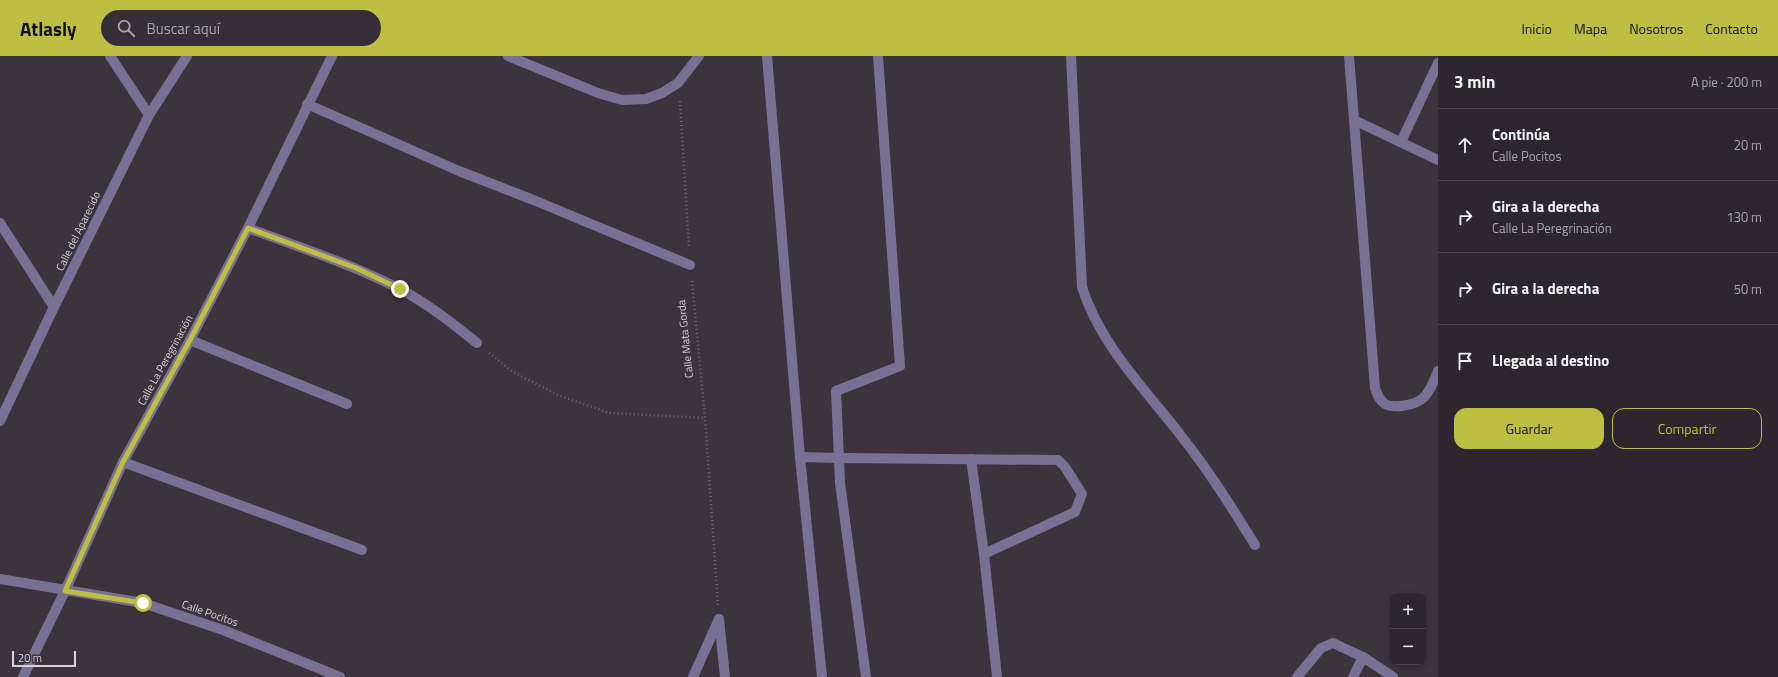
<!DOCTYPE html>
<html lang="es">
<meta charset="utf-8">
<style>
:root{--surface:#2d262e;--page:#352e36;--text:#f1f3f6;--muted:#a7a5aa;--line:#48434a;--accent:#bebf42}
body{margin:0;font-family:"Titillium Web",sans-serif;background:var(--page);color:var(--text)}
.controls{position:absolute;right:12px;bottom:12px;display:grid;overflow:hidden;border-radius:8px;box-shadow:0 2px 6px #0003}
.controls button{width:36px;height:36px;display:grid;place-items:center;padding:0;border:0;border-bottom:1px solid var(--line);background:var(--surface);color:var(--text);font:20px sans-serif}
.scale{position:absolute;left:12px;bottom:10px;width:64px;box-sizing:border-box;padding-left:4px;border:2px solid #d8d2d9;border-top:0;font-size:11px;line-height:14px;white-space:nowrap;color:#d8d2d9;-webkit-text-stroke:3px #3c333d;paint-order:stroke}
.stop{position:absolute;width:12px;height:12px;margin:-9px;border:3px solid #bebf42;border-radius:50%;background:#fff}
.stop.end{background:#bebf42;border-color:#fff;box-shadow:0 1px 4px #0008}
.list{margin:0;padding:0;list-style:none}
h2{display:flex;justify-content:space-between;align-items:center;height:52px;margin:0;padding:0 16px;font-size:17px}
h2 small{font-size:13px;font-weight:400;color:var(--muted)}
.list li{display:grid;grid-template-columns:26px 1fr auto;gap:12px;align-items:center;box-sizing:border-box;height:72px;padding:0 16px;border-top:1px solid var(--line)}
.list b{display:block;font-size:15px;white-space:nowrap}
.list p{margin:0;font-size:13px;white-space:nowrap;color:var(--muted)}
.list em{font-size:13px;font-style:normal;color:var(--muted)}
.actions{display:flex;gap:8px;padding:12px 16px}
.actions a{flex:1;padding:9px 0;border:1px solid var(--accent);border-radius:12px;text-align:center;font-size:14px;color:var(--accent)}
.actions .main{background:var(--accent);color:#111}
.icon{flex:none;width:22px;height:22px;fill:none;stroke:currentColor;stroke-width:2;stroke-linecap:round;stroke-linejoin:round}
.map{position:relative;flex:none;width:1438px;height:621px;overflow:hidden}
header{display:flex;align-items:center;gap:24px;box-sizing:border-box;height:56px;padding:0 20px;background:var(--accent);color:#111}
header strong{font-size:19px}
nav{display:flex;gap:22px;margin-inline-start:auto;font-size:14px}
.search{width:280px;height:36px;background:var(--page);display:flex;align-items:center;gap:10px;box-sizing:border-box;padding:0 14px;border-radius:22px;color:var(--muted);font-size:15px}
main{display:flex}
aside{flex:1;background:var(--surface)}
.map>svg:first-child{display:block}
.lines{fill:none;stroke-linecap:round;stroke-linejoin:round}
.path{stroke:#706871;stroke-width:2.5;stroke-dasharray:1 3;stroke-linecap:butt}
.minor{stroke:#787195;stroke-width:10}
.route{stroke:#bebf42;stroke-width:5}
.labels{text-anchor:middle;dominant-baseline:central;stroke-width:3;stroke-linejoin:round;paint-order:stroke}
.street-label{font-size:11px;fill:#d8d2d9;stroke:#3c333d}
</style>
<header>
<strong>Atlasly</strong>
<div class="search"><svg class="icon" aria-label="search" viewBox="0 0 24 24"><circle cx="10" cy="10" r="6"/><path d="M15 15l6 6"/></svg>Buscar aquí</div>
<nav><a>Inicio</a><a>Mapa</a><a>Nosotros</a><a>Contacto</a></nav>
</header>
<main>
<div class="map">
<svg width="1438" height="621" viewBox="0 0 1438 621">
<rect width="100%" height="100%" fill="#3c333d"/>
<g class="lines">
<!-- path -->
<g class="path">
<polyline points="680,45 689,192"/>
<polyline points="692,225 705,362 718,549"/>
<polyline points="489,297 513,316 558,339 609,357 705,362"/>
</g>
<!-- minor -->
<g class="minor">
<polyline points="110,0 149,59"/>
<polyline points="508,0 598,37 622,44 646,43 662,37 678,27 699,0"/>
<polyline points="767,0 800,401 822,621"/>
<path d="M 1071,0 L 1082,231 C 1100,289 1146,334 1182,381 C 1209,415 1232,452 1255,489"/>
<path d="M 1349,0 L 1375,332 C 1377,338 1379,344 1385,348 C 1394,353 1416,349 1423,342 C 1431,335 1434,324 1438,315"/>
<polyline points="307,48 459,115 531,143 690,209"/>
<polyline points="1354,64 1438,104"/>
<polyline points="1401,86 1438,7"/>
<polyline points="0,167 54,251"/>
<path d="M 248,172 C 299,191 351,208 400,233 C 428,248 452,267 477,287"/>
<polyline points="190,284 347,348"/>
<polyline points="0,365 54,251 149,59 187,0"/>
<polyline points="800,401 839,402 836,335 900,310 878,0"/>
<polyline points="971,403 984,498 997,621"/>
<polyline points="123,406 362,494"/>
<polyline points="0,523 143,547 223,574 340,621"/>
<polyline points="719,563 725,621"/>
<polyline points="23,621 65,535 123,406 190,284 248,172 332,0"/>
<polyline points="693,621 719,563"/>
<polyline points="866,621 840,427 839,402 1058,404 1065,411 1082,438 1075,456 984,498"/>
<polyline points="1297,621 1321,592 1333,587 1363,601 1393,621"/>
<polyline points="1353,621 1363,601"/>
</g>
</g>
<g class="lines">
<!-- route -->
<polyline class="route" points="143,547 65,535 123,406 190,284 248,172 356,212 400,233"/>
</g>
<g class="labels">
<!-- street labels -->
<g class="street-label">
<text transform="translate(78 175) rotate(-64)">Calle del Aparecido</text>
<text transform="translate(685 283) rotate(-96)">Calle Mata Gorda</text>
<text transform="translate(165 304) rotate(-61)">Calle La Peregrinación</text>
<text transform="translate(210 557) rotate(19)">Calle Pocitos</text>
</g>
</g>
</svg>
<div class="controls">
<button>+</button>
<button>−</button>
</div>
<div class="scale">20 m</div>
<div class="stop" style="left:143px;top:547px"></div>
<div class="stop end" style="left:400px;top:233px"></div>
</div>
<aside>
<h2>3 min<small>A pie · 200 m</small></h2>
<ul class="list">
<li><svg class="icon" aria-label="ahead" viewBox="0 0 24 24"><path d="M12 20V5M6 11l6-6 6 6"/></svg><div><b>Continúa</b><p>Calle Pocitos</p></div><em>20 m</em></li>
<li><svg class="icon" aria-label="right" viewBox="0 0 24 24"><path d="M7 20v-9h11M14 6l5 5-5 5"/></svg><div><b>Gira a la derecha</b><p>Calle La Peregrinación</p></div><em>130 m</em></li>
<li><svg class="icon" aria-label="right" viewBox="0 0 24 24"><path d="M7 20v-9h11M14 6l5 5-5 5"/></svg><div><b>Gira a la derecha</b></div><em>50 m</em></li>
<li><svg class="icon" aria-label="arrive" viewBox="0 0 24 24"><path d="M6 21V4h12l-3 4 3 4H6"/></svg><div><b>Llegada al destino</b></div></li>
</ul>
<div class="actions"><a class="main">Guardar</a><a>Compartir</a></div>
</aside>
</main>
